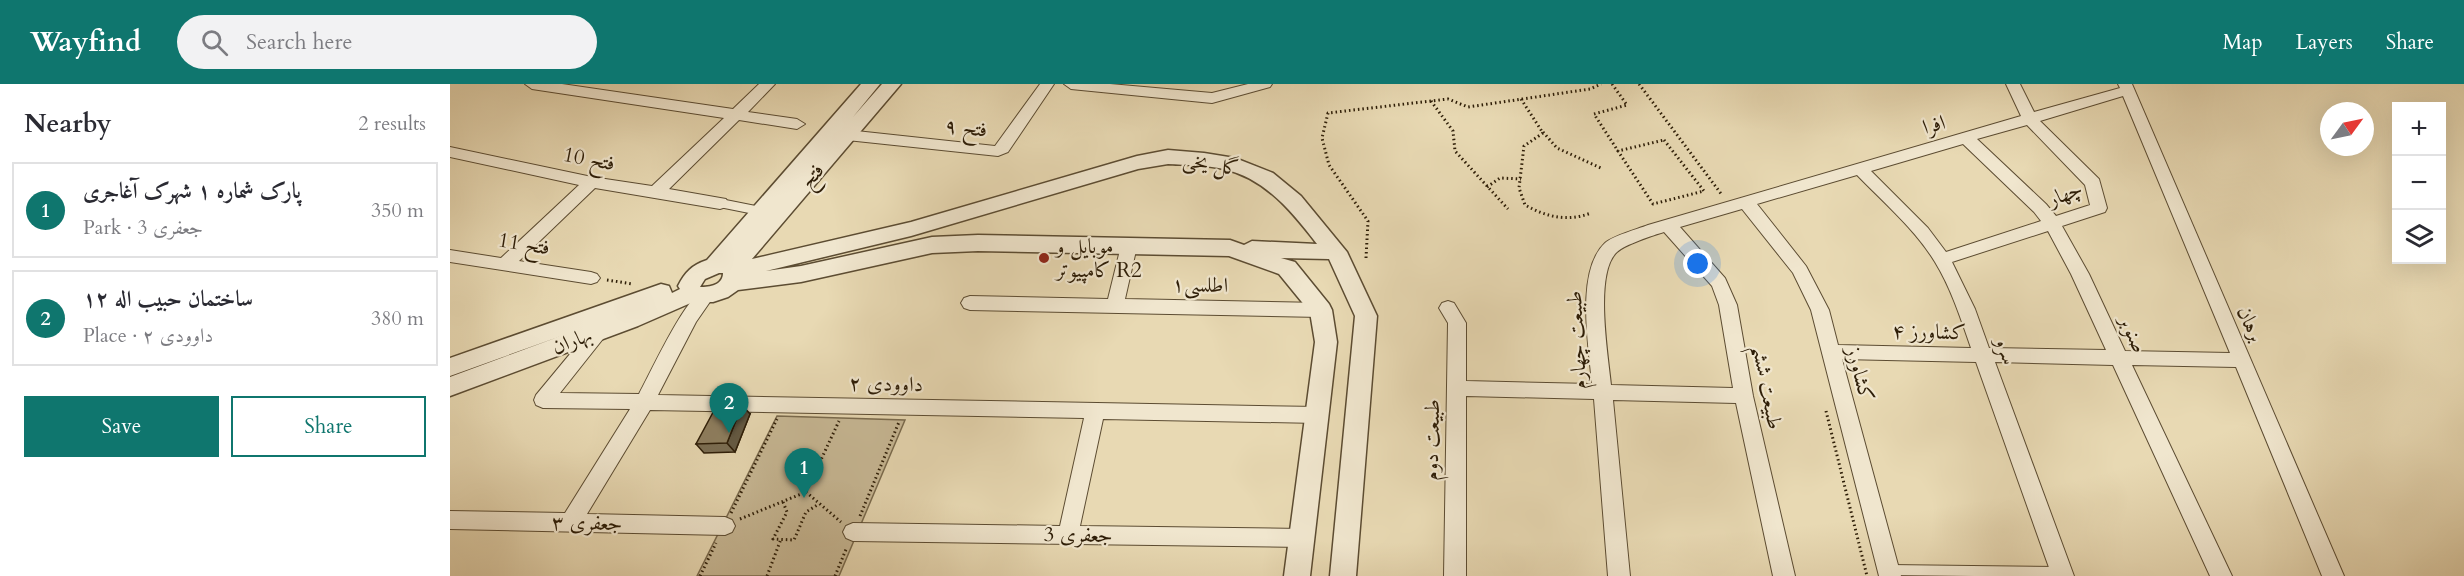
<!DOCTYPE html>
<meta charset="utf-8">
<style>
:root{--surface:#fff;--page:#f2f2f3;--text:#2b2b33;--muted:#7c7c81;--line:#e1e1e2;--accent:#0f766e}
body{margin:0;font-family:Cardo,Amiri,serif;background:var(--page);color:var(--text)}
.controls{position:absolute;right:18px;top:18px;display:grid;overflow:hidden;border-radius:0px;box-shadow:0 6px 24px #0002}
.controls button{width:54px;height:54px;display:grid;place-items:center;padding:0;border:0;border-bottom:2px solid var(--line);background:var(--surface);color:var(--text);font:30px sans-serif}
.compass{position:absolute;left:1870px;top:18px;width:54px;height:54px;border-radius:50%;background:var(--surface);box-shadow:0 6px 24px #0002;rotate:57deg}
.you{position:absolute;left:1248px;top:180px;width:21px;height:21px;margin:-15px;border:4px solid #fff;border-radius:50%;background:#1a73e8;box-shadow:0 0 0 9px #1a73e833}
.badge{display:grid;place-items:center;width:39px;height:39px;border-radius:50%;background:var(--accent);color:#fff;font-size:20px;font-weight:700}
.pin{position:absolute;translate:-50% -50px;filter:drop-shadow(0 2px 3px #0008)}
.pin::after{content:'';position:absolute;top:32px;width:21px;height:18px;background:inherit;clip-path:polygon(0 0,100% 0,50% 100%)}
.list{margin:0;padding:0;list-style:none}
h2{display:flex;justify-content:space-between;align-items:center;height:78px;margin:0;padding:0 24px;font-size:26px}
h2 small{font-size:20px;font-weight:400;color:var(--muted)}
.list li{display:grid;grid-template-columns:39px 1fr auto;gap:18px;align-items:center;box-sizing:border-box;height:96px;margin:0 12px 12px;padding:0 12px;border:2px solid var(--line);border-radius:0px}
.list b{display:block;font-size:22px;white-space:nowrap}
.list p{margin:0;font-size:20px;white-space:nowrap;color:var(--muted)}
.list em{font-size:20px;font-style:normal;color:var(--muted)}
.actions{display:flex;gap:12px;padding:18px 24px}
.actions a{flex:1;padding:14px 0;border:2px solid var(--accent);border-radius:0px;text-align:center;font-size:21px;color:var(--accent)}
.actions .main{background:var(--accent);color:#fff}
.icon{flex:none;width:33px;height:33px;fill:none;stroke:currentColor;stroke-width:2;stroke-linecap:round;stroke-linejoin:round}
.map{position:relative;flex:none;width:2014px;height:492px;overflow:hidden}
header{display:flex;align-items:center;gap:36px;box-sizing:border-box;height:84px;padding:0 30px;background:var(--accent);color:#fff}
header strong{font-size:28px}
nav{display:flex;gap:33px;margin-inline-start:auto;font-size:21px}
.search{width:420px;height:54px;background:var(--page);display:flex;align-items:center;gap:15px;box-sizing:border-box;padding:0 21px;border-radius:33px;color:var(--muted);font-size:22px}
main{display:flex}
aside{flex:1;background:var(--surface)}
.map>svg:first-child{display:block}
.green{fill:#c8b996;stroke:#7a6b4e;stroke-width:1.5}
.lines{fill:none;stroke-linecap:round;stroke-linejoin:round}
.service-far1-casing{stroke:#5c4c32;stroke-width:10}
.service-casing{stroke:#5c4c32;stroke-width:12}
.minor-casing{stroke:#5c4c32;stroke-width:2}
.tertiary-casing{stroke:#5c4c32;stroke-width:3}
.path{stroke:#2d1d07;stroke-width:3;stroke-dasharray:1.5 3;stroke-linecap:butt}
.service-far1{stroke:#f0e6ce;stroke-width:8}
.service{stroke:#f0e6ce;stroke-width:10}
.minor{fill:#f0e6ce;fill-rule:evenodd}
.tertiary{fill:#f0e6ce;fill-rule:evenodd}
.wall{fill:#7a6d53;stroke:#2d1d07;stroke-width:1.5}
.shaded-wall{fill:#635943;stroke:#2d1d07;stroke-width:1.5}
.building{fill:#8e7f60;stroke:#2d1d07;stroke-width:1.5}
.poi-dot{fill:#8f2418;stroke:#f0e6ce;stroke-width:2}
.labels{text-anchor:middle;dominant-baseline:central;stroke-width:4.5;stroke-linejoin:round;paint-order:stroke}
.street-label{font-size:21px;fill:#2d1d07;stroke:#f0e6ce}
.poi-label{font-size:21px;fill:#2d1d07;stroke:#f0e6ce;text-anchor:start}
</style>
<header>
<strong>Wayfind</strong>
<div class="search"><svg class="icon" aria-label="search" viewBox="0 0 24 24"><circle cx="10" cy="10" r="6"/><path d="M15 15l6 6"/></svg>Search here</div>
<nav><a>Map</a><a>Layers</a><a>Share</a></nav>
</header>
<main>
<aside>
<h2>Nearby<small>2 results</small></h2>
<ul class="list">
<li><span class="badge">1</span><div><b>پارک شماره ۱ شهرک آغاجری</b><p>Park · 3 جعفری</p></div><em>350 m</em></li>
<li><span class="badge">2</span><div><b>ساختمان حبیب اله ۱۲</b><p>Place · داوودی ۲</p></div><em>380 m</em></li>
</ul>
<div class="actions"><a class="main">Save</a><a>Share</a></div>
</aside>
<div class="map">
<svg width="2014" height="492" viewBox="0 0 2014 492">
<rect width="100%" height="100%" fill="#e8d9b3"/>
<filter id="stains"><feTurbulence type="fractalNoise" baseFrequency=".00333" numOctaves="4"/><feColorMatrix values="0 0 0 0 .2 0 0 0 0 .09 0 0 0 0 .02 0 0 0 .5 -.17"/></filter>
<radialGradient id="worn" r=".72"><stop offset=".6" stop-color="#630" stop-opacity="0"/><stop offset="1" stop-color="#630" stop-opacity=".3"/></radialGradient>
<!-- green -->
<polygon class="green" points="327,332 455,336 389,492 247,492"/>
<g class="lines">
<!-- service-far1 casing -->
<g class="service-far1-casing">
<polyline id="service-far1" points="270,119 310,127"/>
</g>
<!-- service casing -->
<g class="service-casing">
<polyline id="service" points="1439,486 1610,488"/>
</g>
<!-- minor casing -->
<g class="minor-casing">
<g id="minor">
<polygon points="75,0 112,0 283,25 309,0 325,0 298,28 347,35 355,40 347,45 289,36 219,105 276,115 278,119 276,123 270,125 145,104 69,177 141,188 147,190 150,194 147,198 141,200 0,178 0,166 51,174 129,101 0,73 0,63 142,93 202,102 274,34 82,5"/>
<polygon points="590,0 604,0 558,68 548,72 397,56 389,51 397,46 545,62"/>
<polygon points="614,0 660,0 762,9 798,0 822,0 820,3 762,19 621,5"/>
<path d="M 1556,0 L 1570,0 L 1584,28 L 1670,4 L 1668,0 L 1682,0 L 1894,492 L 1872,492 L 1786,283 L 1682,281 L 1782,492 L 1760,492 L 1663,281 L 1545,278 L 1624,492 L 1602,492 L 1526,278 L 1392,275 L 1451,492 L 1429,492 L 1361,226 L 1343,189 L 1292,125 L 1230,143 L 1275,194 L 1287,221 L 1303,312 L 1345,492 L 1323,492 L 1286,319 L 1163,316 L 1180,492 L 1158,492 L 1144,315 L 1016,312 L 1016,492 L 994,492 L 998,239 L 989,224 L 992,219 L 998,217 L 1004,219 L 1016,239 L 1016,297 L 1142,300 C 1139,263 1125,187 1155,159 C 1162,152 1188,145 1198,141 L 1571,32 ZM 1673,12 L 1780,269 L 1675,267 L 1639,190 L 1612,142 L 1655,128 L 1657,124 L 1649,95 L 1590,37 ZM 1577,41 L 1635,101 L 1640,121 L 1606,132 L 1596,120 L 1527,55 ZM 1513,60 L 1584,128 L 1591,137 L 1496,168 L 1478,144 L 1421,87 ZM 1407,91 C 1433,118 1465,145 1485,178 C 1501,204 1511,235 1521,264 L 1388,261 L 1379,226 L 1356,182 L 1307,120 ZM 1598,147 L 1621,190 L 1656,266 L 1539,264 L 1525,225 L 1502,178 ZM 1214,148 L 1262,202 L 1269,221 L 1283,304 L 1161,301 C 1158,270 1144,189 1167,168 C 1174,161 1204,151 1214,148 Z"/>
<polygon points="679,156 685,158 687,162 675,215 871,219 877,221 880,226 877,231 871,233 520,226 514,224 511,219 514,214 520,212 658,215 671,162 673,158"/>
<path d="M 255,205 L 261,207 L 264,212 L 246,238 L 208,311 L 868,323 L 875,325 L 878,331 L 875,337 L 868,339 L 653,335 L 630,442 L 852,445 L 859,447 L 862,454 L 859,461 L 852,463 L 403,457 L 396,454 L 393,448 L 396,442 L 403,439 L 610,442 L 634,334 L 200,326 L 137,430 L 275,433 L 282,436 L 285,442 L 282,448 L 275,451 L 0,445 L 0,427 L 115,429 L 180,325 L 93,324 L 86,321 L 84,316 L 86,311 L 144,241 L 150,239 L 156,241 L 159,246 L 156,251 L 110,309 L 189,310 C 200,290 236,211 255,205 Z"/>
</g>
</g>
<!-- tertiary casing -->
<g class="tertiary-casing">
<path id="tertiary" d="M 411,0 L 430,0 L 403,33 L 432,0 L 451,0 L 302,175 L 461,138 L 687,72 L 718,66 L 754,69 L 785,74 L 823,89 L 851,112 L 897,168 L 927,232 L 906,492 L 880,492 L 905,232 L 879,175 L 831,174 L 845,178 L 879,220 L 882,226 L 887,258 L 860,492 L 834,492 L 865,258 L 860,228 L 829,190 L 779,172 L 528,167 L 482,169 L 351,198 L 288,206 L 278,213 L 263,218 L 243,218 L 188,242 L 0,312 L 0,293 L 111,252 L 0,292 L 0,274 L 211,200 L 219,202 L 222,209 L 230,205 L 228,202 C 235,188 242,181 257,176 ZM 718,80 C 736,81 756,81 774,85 C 816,95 842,128 867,160 L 802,157 L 794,161 L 780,156 L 528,151 L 482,153 L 351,182 L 316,187 L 461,152 L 688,85 ZM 269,189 L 273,189 C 273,201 260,203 250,203 L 255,195 Z"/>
</g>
<!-- path -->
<g class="path">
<polyline points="1162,0 1177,21 1144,30 1168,67"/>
<polyline points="1189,0 1272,111"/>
<path d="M 1071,15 L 1093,49 L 1074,62 L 1069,104 L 1075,121 C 1097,133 1117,138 1141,129"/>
<polyline points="981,17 1003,47 1005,67 1058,125"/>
<polyline points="1093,48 1107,64 1153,85"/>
<polygon points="1214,56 1254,107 1203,120 1168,67"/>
<polyline points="1037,103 1050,94 1071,95"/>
<polyline points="916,174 918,137 879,81 872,54 878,29 998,15 1018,23 1140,5 1151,0"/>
<polyline points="157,196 183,200"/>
<polyline points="1376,327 1417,492"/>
<polyline points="356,408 391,438"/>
<polyline points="333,418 337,428 323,455 344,456 356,428 369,420"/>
<polyline points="281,429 327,335"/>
<polyline points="410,432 449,338"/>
<polyline points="290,435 356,408 389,337"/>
<polyline points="250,492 266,459"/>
<polyline points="317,492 331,455"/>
<polyline points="385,492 397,463"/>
</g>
<!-- service-far1 -->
<use href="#service-far1" class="service-far1"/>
<!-- service -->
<use href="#service" class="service"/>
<!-- minor -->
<use href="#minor" class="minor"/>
<!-- tertiary -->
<use href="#tertiary" class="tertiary"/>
</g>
<!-- wall -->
<polygon class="wall" points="300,330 285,368 254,369 246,360"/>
<!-- shaded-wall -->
<polygon class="shaded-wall" points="292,321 300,330 285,368 277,359"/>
<!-- building -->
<polygon class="building" points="267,321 292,321 277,359 246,360"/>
<!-- markers -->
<circle class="poi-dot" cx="594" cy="174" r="6"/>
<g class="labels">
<!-- street labels -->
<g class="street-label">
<text transform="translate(1484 41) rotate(-16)">افرا</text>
<text transform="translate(516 44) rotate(6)">فتح ۹</text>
<text transform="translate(139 75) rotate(11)">فتح 10</text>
<text transform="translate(761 80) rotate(10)">گل یخی</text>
<text transform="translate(362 92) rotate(-49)">فتح</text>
<text transform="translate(1615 110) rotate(-22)">چهار</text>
<text transform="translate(74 160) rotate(9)">فتح 11</text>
<text transform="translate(750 201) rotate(1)">اطلسی۱</text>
<text transform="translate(1800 240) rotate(66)">برهان</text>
<text transform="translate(1479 248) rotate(1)">کشاورز ۴</text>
<text transform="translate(1683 250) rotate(65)">صنوبر</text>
<text transform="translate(1127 256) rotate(-93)">طبیعت چهارم</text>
<text transform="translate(122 257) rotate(-21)">بهاران</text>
<text transform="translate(1556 267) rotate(70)">سرو</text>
<text transform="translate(1410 290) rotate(75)">کشاورز</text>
<text transform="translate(436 300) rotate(1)">داوودی ۲</text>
<text transform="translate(1317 303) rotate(79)">طبیعت ششم</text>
<text transform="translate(982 356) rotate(-89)">طبیعت دوم</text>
<text transform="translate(137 439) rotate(1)">جعفری ۳</text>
<text transform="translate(628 451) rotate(1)">3 جعفری</text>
</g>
<!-- poi labels -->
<g class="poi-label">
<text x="606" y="162">موبایل و<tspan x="606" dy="24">کامپیوتر R2</tspan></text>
</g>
</g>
<rect width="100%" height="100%" filter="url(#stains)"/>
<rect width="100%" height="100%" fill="url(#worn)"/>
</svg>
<div class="controls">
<button>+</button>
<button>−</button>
<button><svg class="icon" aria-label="layers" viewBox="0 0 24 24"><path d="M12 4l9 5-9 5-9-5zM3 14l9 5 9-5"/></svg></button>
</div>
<svg class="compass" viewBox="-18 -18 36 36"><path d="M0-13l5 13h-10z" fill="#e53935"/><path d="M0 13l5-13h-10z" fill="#7c7c81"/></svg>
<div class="you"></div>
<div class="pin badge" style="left:354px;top:414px">1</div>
<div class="pin badge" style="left:279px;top:349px">2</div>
</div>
</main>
